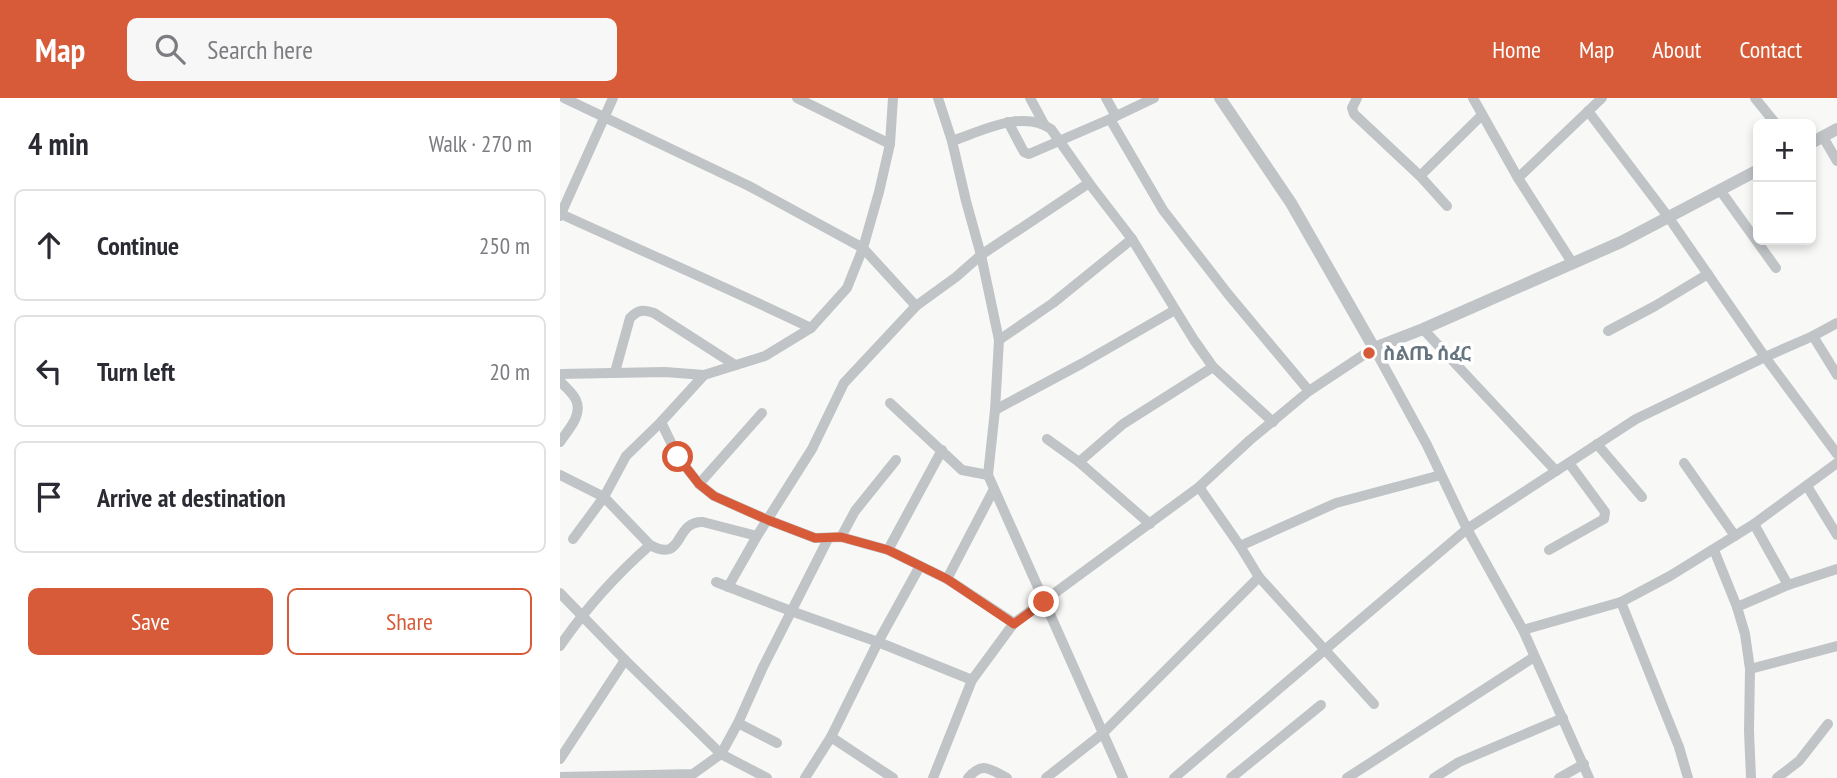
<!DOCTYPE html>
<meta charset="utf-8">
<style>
:root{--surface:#fff;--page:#f7f7f7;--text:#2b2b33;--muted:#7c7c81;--line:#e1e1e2;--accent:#d75b38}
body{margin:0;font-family:"PT Sans Narrow","Noto Sans Ethiopic",sans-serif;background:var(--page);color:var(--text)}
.controls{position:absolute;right:21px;top:21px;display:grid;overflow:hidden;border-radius:10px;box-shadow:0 4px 10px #0003}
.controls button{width:63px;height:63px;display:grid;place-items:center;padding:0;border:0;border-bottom:2px solid var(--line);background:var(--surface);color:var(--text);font:35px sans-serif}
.stop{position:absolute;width:21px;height:21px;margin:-16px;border:5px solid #d75b38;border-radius:50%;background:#fff}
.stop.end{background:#d75b38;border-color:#fff;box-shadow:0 2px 7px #0008}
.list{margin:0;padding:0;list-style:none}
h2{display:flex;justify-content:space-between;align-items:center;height:91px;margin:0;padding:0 28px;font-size:30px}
h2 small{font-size:23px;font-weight:400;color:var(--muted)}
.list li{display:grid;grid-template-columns:46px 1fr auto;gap:21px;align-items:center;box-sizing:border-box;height:112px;margin:0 14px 14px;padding:0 14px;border:2px solid var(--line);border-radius:10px}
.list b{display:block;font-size:26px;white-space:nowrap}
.list em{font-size:23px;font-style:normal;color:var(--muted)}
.actions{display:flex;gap:14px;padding:21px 28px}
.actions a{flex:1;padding:16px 0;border:2px solid var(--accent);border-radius:10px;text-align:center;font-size:24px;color:var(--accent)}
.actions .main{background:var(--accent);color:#fff}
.icon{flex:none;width:38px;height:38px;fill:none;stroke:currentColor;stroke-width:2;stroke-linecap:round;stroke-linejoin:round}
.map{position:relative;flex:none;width:1277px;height:680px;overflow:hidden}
header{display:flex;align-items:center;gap:42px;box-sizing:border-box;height:98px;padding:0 35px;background:var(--accent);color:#fff}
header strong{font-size:33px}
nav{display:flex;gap:38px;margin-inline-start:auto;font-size:24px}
.search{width:490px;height:63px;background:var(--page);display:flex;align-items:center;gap:18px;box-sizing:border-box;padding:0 24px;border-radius:10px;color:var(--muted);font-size:26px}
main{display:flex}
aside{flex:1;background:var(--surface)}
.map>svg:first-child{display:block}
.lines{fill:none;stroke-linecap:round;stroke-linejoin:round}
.minor{stroke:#c0c4c7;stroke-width:10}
.tertiary{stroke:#c0c4c7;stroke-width:12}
.route{stroke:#d75b38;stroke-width:9}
.poi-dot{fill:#d75b38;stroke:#fff;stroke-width:2.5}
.labels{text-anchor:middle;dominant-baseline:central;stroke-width:7;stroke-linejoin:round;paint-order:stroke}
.poi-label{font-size:19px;font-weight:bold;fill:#66747f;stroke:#fff;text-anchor:start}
</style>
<header>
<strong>Map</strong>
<div class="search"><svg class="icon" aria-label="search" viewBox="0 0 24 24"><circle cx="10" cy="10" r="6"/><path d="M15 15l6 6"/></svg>Search here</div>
<nav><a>Home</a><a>Map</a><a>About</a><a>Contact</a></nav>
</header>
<main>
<aside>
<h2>4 min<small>Walk · 270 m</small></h2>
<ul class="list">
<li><svg class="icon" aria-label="ahead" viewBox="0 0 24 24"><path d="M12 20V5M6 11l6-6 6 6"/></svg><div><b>Continue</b></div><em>250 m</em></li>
<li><svg class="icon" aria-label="left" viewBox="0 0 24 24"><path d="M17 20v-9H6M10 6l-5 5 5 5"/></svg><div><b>Turn left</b></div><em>20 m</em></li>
<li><svg class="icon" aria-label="arrive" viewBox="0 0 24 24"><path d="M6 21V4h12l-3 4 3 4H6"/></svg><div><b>Arrive at destination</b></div></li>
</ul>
<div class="actions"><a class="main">Save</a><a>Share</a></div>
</aside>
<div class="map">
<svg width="1277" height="680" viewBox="0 0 1277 680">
<rect width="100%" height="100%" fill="#f8f8f6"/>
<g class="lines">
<!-- minor -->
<g class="minor">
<polyline points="4,0 189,88 303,150 356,208"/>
<polyline points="237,0 330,46"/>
<polyline points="378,0 392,43 406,103 421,157 439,242 435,312 428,377 563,680"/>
<polyline points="470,0 484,26"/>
<polyline points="546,0 556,18"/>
<polyline points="797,0 792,10 794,16 860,78 887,108"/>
<polyline points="913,0 958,80 1013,166"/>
<polyline points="1195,0 1216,26"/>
<polyline points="1028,13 1109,120 1205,259 1277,356"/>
<polyline points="550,21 603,112 668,196 749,293"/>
<polyline points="448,24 464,54 469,56 550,21 594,0"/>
<polyline points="1263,39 1277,63"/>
<path d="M 392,43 C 422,33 463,11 491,31 L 529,85 L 572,141 L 634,242 L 653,269 L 713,324"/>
<polyline points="860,78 922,17"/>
<polyline points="958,80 1042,0"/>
<polyline points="1160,92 1216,170"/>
<path d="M 1,116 C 84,154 168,190 251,230"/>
<polyline points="0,118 53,0"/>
<polyline points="863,231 996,373"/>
<polyline points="1048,233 1095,208 1148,176"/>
<polyline points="1253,238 1277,277"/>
<polyline points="439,242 493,205 572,141"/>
<path d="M 55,274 L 70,220 C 78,212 83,211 94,215 L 175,267"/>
<polyline points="0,276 105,274 144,277 205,258 251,230 287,190 303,150 319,94 330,46 333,0"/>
<path d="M 0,283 C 5,289 13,295 16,302 C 23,317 8,332 0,344"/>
<polyline points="330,305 402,372 428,377"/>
<polyline points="435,312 521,266 615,212"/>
<polyline points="101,324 118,359 139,386 154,398 208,422 255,440 281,439 328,452 387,481 454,525"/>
<polyline points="487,341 519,364 590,426"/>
<polyline points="1037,346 1082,399"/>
<polyline points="519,364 563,326 653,269"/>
<polyline points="1124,365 1175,438"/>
<path d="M 0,377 L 44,399 L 90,447 C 125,466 113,423 143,424 L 197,438"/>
<polyline points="139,386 202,315"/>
<polyline points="1247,388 1277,437"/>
<polyline points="639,389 680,448 776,405 881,377"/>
<polyline points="1194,426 1228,487"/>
<polyline points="281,439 295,413 336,362"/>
<polyline points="13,441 44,399 66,358 101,324 144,277"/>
<polyline points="680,448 699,479"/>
<polyline points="328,452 382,352"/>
<polyline points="989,452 1044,421 1045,414 1009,365"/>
<polyline points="1154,452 1177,509 1185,536 1190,571 1189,633 1191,680"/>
<polyline points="360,468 318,544 412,582"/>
<polyline points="387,481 434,391"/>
<polyline points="156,484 231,513 318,544 271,639 333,680"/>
<polyline points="168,489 197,438 252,351 284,285 356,208 396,179 421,157 529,85"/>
<polyline points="0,495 65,562 161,656 207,680"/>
<polyline points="1061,504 1119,649 1128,680"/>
<polyline points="1177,509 1228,487 1277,471"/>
<polyline points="963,532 1061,504 1110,478 1194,426 1277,365"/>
<path d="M 0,548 C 26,510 56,477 90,447"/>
<polyline points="1190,571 1277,548"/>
<polyline points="178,625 217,645"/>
<polyline points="0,661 65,562"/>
<polyline points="0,679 133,676 161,656 178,625 203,569 268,441"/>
<polyline points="245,680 271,639"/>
<polyline points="373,680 412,582 454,525 639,389 690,342 749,293 814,250 867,347 907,431 963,532 1029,680"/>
<path d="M 408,680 C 423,663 429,671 447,680"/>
<polyline points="486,680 542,636 699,479 814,606"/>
<polyline points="614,680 907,431 1076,321 1205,259 1253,238 1277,225"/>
<polyline points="671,680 761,607"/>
<polyline points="787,680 974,559"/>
<polyline points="874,680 899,664 1003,620"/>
<polyline points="999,680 1024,666"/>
<polyline points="1217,680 1239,663 1268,626"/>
</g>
<!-- tertiary -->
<g class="tertiary">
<polyline points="660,0 731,105 814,250 863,231 1061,144 1198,72"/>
<polyline points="1251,45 1277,31"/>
</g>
</g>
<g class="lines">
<!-- route -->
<polyline class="route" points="118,359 139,386 154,398 208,422 255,440 281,439 328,452 387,481 454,526 484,504"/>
</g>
<!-- markers -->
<circle class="poi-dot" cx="809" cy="255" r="7"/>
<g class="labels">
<!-- poi labels -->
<g class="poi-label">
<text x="823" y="255">ስልጤ ሰፈር</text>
</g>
</g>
</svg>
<div class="controls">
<button>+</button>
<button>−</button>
</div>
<div class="stop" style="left:118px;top:359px"></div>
<div class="stop end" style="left:484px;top:504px"></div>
</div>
</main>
